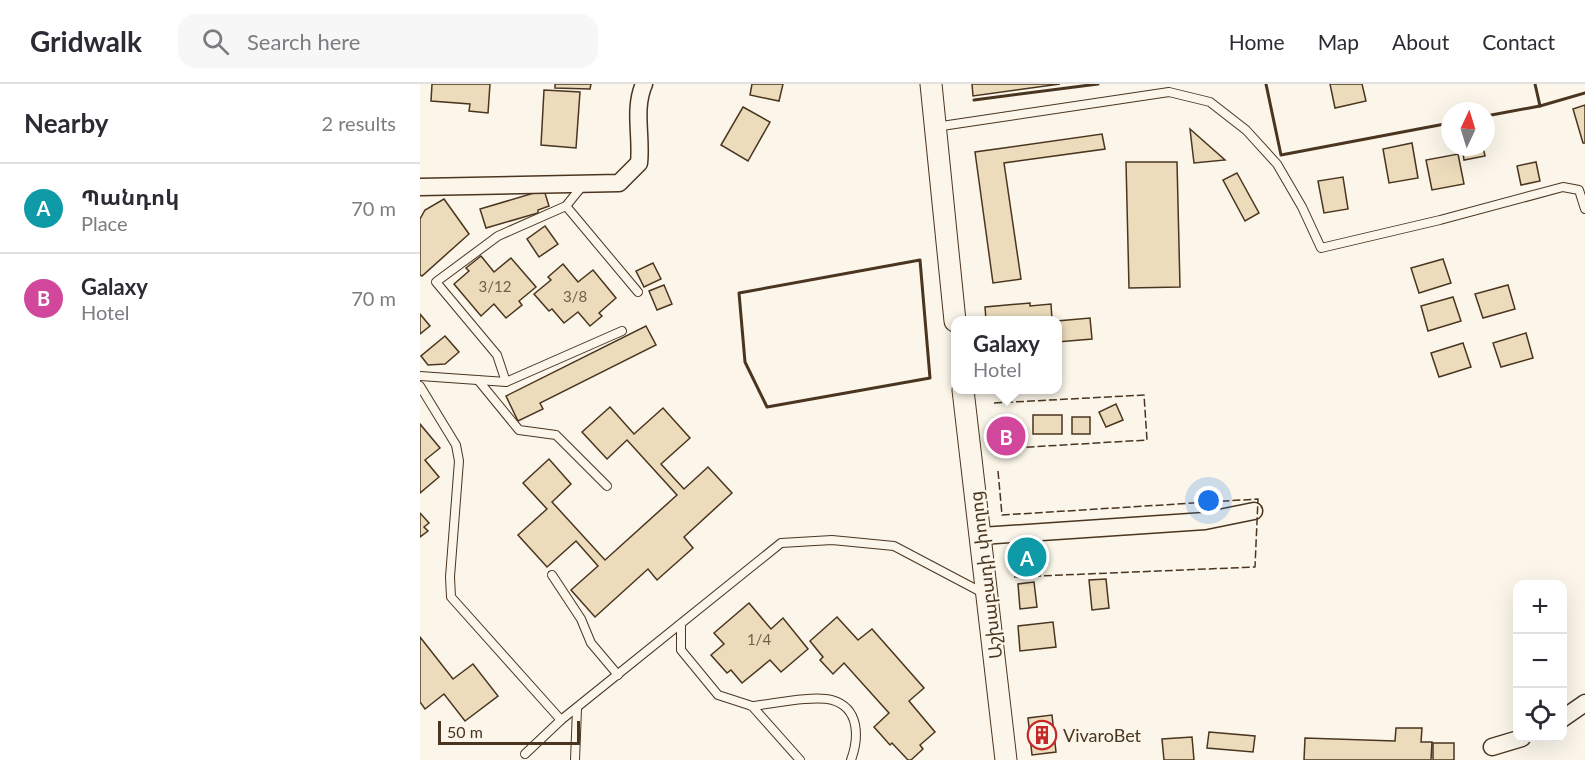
<!DOCTYPE html>
<meta charset="utf-8">
<style>
:root{--surface:#fff;--page:#f7f7f7;--text:#2b2b33;--muted:#7c7c81;--line:#e1e1e2;--accent:#c62828}
body{margin:0;font-family:Lato,"Noto Sans Armenian",sans-serif;background:var(--page);color:var(--text)}
.controls{position:absolute;right:18px;bottom:18px;display:grid;overflow:hidden;border-radius:12px;box-shadow:0 6px 24px #0002}
.controls button{width:54px;height:54px;display:grid;place-items:center;padding:0;border:0;border-bottom:2px solid var(--line);background:var(--surface);color:var(--text);font:30px sans-serif}
.compass{position:absolute;left:1021px;top:18px;width:54px;height:54px;border-radius:50%;background:var(--surface);box-shadow:0 6px 24px #0002;rotate:4deg}
.scale{position:absolute;left:18px;bottom:15px;width:142px;box-sizing:border-box;padding-left:6px;border:3px solid #4a3520;border-top:0;font-size:16px;line-height:21px;white-space:nowrap;color:#4a3520;-webkit-text-stroke:4px #fbf6e9;paint-order:stroke}
.you{position:absolute;left:789px;top:417px;width:21px;height:21px;margin:-15px;border:4px solid #fff;border-radius:50%;background:#1a73e8;box-shadow:0 0 0 9px #1a73e833}
.badge{display:grid;place-items:center;width:39px;height:39px;border-radius:50%;background:var(--accent);color:#fff;font-size:20px;font-weight:700}
.pin{position:absolute;translate:-50% -50%;border:3px solid #fff;box-shadow:0 2px 6px #0006}
.popup{position:absolute;left:531px;top:232px;width:111px;height:78px;box-sizing:border-box;display:grid;place-content:center;border-radius:12px;background:var(--surface);filter:drop-shadow(0 2px 4px #0005);font-size:20px;white-space:nowrap;color:var(--muted)}
.popup b{font-size:22px;color:var(--text)}
.popup::after{content:'';position:absolute;left:50%;top:100%;margin-left:-12px;border:12px solid transparent;border-top-color:var(--surface)}
.list{margin:0;padding:0;list-style:none}
h2{display:flex;justify-content:space-between;align-items:center;height:78px;margin:0;padding:0 24px;font-size:26px}
h2 small{font-size:20px;font-weight:400;color:var(--muted)}
.list li{display:grid;grid-template-columns:39px 1fr auto;gap:18px;align-items:center;box-sizing:border-box;height:90px;padding:0 24px;border-top:2px solid var(--line)}
.list b{display:block;font-size:22px;white-space:nowrap}
.list p{margin:0;font-size:20px;white-space:nowrap;color:var(--muted)}
.list em{font-size:20px;font-style:normal;color:var(--muted)}
.icon{flex:none;width:33px;height:33px;fill:none;stroke:currentColor;stroke-width:2;stroke-linecap:round;stroke-linejoin:round}
.map{position:relative;flex:none;width:1165px;height:676px;overflow:hidden}
header{display:flex;align-items:center;gap:36px;box-sizing:border-box;height:84px;padding:0 30px;background:var(--surface);border-bottom:2px solid var(--line)}
header strong{font-size:28px}
nav{display:flex;gap:33px;margin-inline-start:auto;font-size:21px}
.search{width:420px;height:54px;background:var(--page);display:flex;align-items:center;gap:15px;box-sizing:border-box;padding:0 21px;border-radius:18px;color:var(--muted);font-size:22px}
main{display:flex}
aside{flex:1;background:var(--surface)}
.map>svg:first-child{display:block}
.building{fill:#ecdcbc;stroke:#4a3520;stroke-width:1.5}
.lines{fill:none;stroke-linecap:round;stroke-linejoin:round}
.service-casing{stroke:#4a3520;stroke-width:10}
.minor-casing{stroke:#4a3520;stroke-width:19}
.tertiary-casing{stroke:#4a3520;stroke-width:23}
.service{stroke:#fbf6e9;stroke-width:8}
.minor{stroke:#fbf6e9;stroke-width:16}
.tertiary{stroke:#fbf6e9;stroke-width:21}
.fence{stroke:#4a3520;stroke-width:1.5;stroke-dasharray:8 3;stroke-linecap:butt}
.wall{stroke:#4a3520;stroke-width:3}
.labels{text-anchor:middle;dominant-baseline:central;stroke-width:4.5;stroke-linejoin:round;paint-order:stroke}
.number-label{font-size:15px;fill:#725f47}
.street-label{font-size:18px;fill:#4a3520;stroke:#fbf6e9}
.poi-label{font-size:18px;fill:#4a3520;stroke:#fbf6e9;text-anchor:start}
</style>
<header>
<strong>Gridwalk</strong>
<div class="search"><svg class="icon" aria-label="search" viewBox="0 0 24 24"><circle cx="10" cy="10" r="6"/><path d="M15 15l6 6"/></svg>Search here</div>
<nav><a>Home</a><a>Map</a><a>About</a><a>Contact</a></nav>
</header>
<main>
<aside>
<h2>Nearby<small>2 results</small></h2>
<ul class="list">
<li><span class="badge" style="background:#0f9aa8">A</span><div><b>Պանդոկ</b><p>Place</p></div><em>70 m</em></li>
<li><span class="badge" style="background:#d1479c">B</span><div><b>Galaxy</b><p>Hotel</p></div><em>70 m</em></li>
</ul>
</aside>
<div class="map">
<svg width="1165" height="676" viewBox="0 0 1165 676">
<rect width="100%" height="100%" fill="#fbf6e9"/>
<!-- building -->
<g class="building">
<polygon points="12,0 70,0 68,29 49,27 50,20 11,17"/>
<polygon points="135,0 171,0 170,5 135,4"/>
<polygon points="332,0 363,0 359,17 330,11"/>
<polygon points="552,0 640,0 553,12"/>
<polygon points="910,0 942,0 946,17 915,24"/>
<polygon points="124,6 160,8 156,64 121,61"/>
<polygon points="1165,21 1165,59 1163,59 1153,25"/>
<polygon points="323,23 350,38 328,77 301,61"/>
<polygon points="770,45 805,76 774,79"/>
<polygon points="682,50 685,65 584,79 601,195 573,199 555,68"/>
<polygon points="992,59 998,94 969,99 963,65"/>
<polygon points="1042,63 1063,63 1065,72 1044,76"/>
<polygon points="1038,70 1044,100 1012,106 1006,76"/>
<polygon points="706,78 757,78 760,203 709,204"/>
<polygon points="1116,78 1120,97 1101,101 1097,82"/>
<polygon points="817,89 839,129 825,137 803,96"/>
<polygon points="923,93 928,125 904,129 898,97"/>
<polygon points="124,106 129,122 118,126 118,129 66,144 60,125"/>
<polygon points="24,115 49,150 2,192 0,191 0,135 5,126"/>
<polygon points="125,142 138,160 119,173 107,155"/>
<polygon points="61,172 74,188 91,174 116,203 99,217 102,221 86,234 74,220 61,232 34,200 49,187 46,184"/>
<polygon points="1023,175 1031,199 999,209 991,184"/>
<polygon points="233,179 241,195 224,203 216,187"/>
<polygon points="143,180 158,198 173,186 196,214 179,229 182,232 170,242 158,228 144,239 132,225 129,227 114,210 131,196 128,193"/>
<polygon points="244,201 252,220 237,226 229,207"/>
<polygon points="1088,201 1095,225 1063,234 1055,210"/>
<polygon points="1033,213 1041,237 1008,247 1001,222"/>
<polygon points="610,219 610,222 631,220 632,236 566,236 565,223"/>
<polygon points="0,230 10,242 0,250"/>
<polygon points="670,234 672,255 637,258 637,237"/>
<polygon points="226,242 236,261 120,319 123,325 98,337 86,312"/>
<polygon points="1106,249 1113,274 1081,283 1073,259"/>
<polygon points="25,252 39,268 25,280 8,281 1,272"/>
<polygon points="1043,259 1051,283 1019,293 1011,269"/>
<polygon points="696,320 703,336 686,343 679,328"/>
<polygon points="190,323 214,350 243,324 270,354 241,380 264,405 288,383 312,409 264,453 273,464 237,496 228,485 175,533 151,506 178,482 156,457 127,483 98,451 127,425 103,399 129,375 151,400 132,418 185,476 257,411 207,356 187,375 162,348"/>
<rect x="613" y="331" width="29" height="19"/>
<polygon points="591,333 592,344 597,343 598,360 575,361 574,334"/>
<rect x="652" y="333" width="18" height="17"/>
<polygon points="0,340 20,364 5,376 19,393 0,409"/>
<polygon points="0,429 9,439 4,443 8,447 0,453"/>
<polygon points="616,453 620,490 598,492 594,456"/>
<polygon points="686,495 689,524 672,526 669,496"/>
<polygon points="614,498 617,523 600,525 598,500"/>
<polygon points="329,519 351,545 363,534 388,565 361,588 350,576 322,599 311,586 307,589 291,571 304,560 294,549"/>
<polygon points="417,533 438,556 452,545 504,604 489,617 515,648 500,661 503,665 491,676 488,676 472,659 470,661 454,643 469,629 424,579 413,590 400,576 403,573 390,557"/>
<polygon points="633,538 636,563 600,567 598,542"/>
<polygon points="0,553 33,595 53,580 78,612 45,637 24,610 5,625 0,618"/>
<polygon points="632,631 636,668 612,671 608,634"/>
<polygon points="976,644 1002,644 1001,658 1012,658 1011,676 884,676 885,654 975,657"/>
<polygon points="789,648 835,652 833,668 787,664"/>
<polygon points="772,653 774,676 744,676 742,655"/>
<rect x="1013" y="659" width="21" height="17"/>
</g>
<g class="lines">
<!-- service casing -->
<g class="service-casing">
<g id="service">
<polyline points="515,43 749,8 790,18 826,46 857,80 882,123 901,164 1020,136 1143,103 1159,106 1165,125"/>
<polyline points="146,122 218,208"/>
<polyline points="0,292 86,298 202,247"/>
<polyline points="58,296 99,346 136,351 187,402"/>
<polyline points="86,298 77,271 16,198 78,152 146,122 163,101"/>
<polyline points="0,302 36,361 39,377 30,493 31,513 141,636"/>
<polyline points="132,491 161,535 171,559 198,591"/>
<polyline points="261,540 261,566 298,611 332,622 380,676"/>
<path d="M 332,622 C 352,620 393,611 412,616 C 440,624 439,654 431,676"/>
<polyline points="105,670 141,636 361,459 412,456 474,462 565,510"/>
<polyline points="155,676 157,625"/>
</g>
</g>
<!-- minor casing -->
<g class="minor-casing">
<g id="minor">
<path d="M 0,103 L 199,99 L 219,79 C 222,53 213,25 224,0"/>
<polyline points="561,452 785,437 834,427"/>
<polyline points="1142,635 1165,619"/>
<polyline points="1072,663 1102,654"/>
</g>
</g>
<!-- tertiary casing -->
<g class="tertiary-casing">
<g id="tertiary">
<polyline points="511,0 535,237"/>
<polyline points="543,306 586,676"/>
</g>
</g>
<!-- service -->
<use href="#service" class="service"/>
<!-- minor -->
<use href="#minor" class="minor"/>
<!-- tertiary -->
<use href="#tertiary" class="tertiary"/>
<!-- fence -->
<g class="fence">
<polyline points="574,319 724,311 727,356 576,365"/>
<polyline points="578,387 582,431 838,415 835,483 594,493"/>
</g>
<!-- wall -->
<g class="wall">
<polyline points="846,0 861,71 1030,39"/>
<polyline points="1115,0 1120,22 1165,9"/>
<polyline points="554,16 678,0"/>
<polyline points="1066,32 1120,22"/>
<polygon points="500,176 510,294 347,323 325,278 319,209"/>
</g>
</g>
<!-- icons -->
<defs>
<g id="building-ring" transform="scale(1.5)"><circle r="9.5" fill="#fbf6e9" stroke="#c62828" stroke-width="1.5"/><path d="M-4-6H4V6H1V3H-1V6H-4ZM-2.5-4.3h1.7v1.8h-1.7ZM.8-4.3h1.7v1.8H.8ZM-2.5-1h1.7V.8h-1.7ZM.8-1h1.7V.8H.8Z" fill="#c62828"/></g>
</defs>
<g fill-rule="evenodd">
<use href="#building-ring" x="622" y="651"/>
</g>
<g class="labels">
<!-- number labels -->
<g class="number-label">
<text x="75" y="202">3/12</text>
<text x="155" y="212">3/8</text>
<text x="339" y="555">1/4</text>
</g>
<!-- street labels -->
<g class="street-label">
<text transform="translate(565 491) rotate(-97)">Աշխաբադի փողոց</text>
</g>
<!-- poi labels -->
<g class="poi-label">
<text x="643" y="651">VivaroBet</text>
</g>
</g>
</svg>
<div class="controls">
<button>+</button>
<button>−</button>
<button><svg class="icon" aria-label="locate" viewBox="0 0 24 24"><circle cx="12" cy="12" r="6"/><path d="M12 2v4M12 18v4M2 12h4M18 12h4"/></svg></button>
</div>
<svg class="compass" viewBox="-18 -18 36 36"><path d="M0-13l5 13h-10z" fill="#e53935"/><path d="M0 13l5-13h-10z" fill="#7c7c81"/></svg>
<div class="scale">50 m</div>
<div class="you"></div>
<div class="pin badge" style="left:607px;top:473px;background:#0f9aa8">A</div>
<div class="pin badge" style="left:586px;top:352px;background:#d1479c">B</div>
<div class="popup"><b>Galaxy</b>Hotel</div>
</div>
</main>
